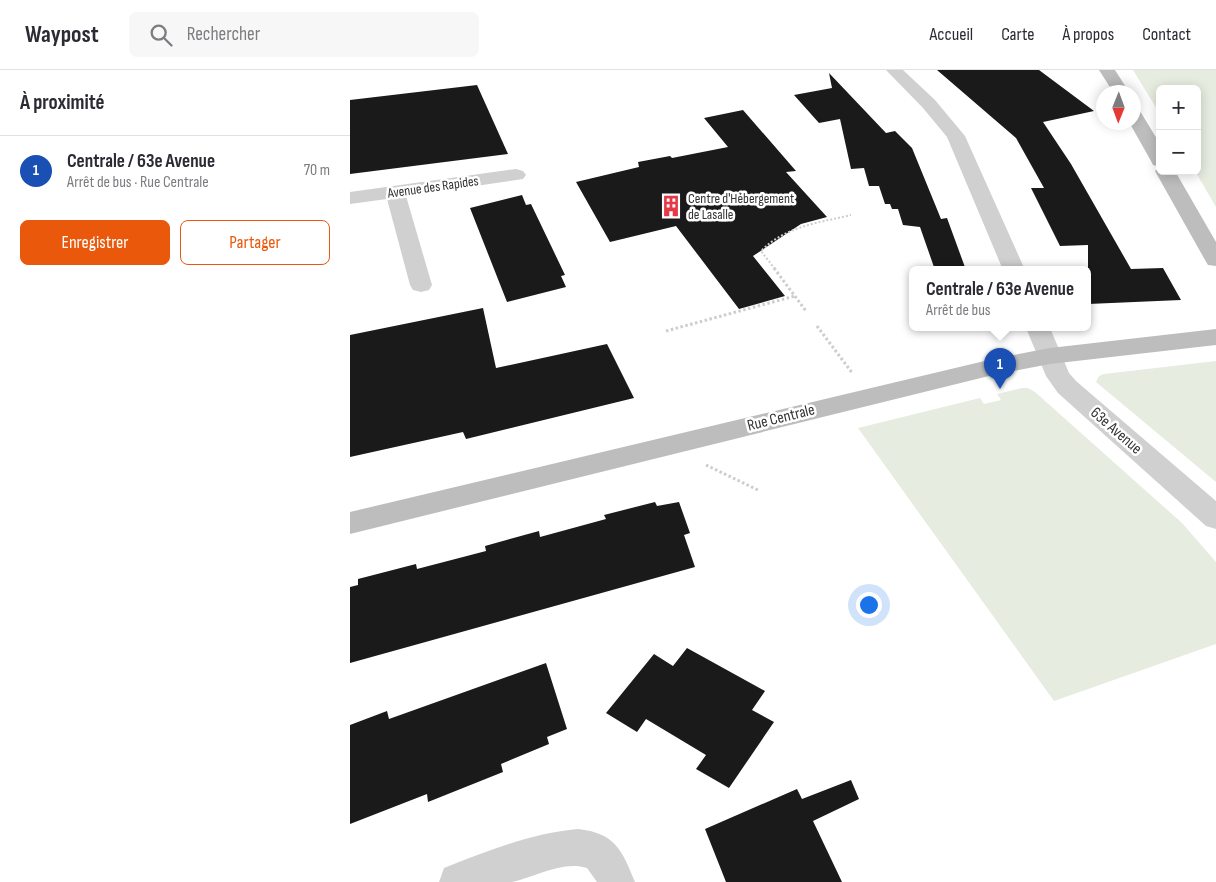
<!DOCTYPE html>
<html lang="fr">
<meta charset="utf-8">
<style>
:root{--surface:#fff;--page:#f7f7f7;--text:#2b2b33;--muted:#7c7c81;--line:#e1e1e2;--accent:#ea580c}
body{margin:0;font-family:"Sofia Sans Condensed",sans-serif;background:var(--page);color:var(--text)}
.controls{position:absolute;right:15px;top:15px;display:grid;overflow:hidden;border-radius:8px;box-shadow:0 2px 12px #0003}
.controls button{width:45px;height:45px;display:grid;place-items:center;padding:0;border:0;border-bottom:1px solid var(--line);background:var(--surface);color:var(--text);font:25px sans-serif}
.compass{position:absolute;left:746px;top:15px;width:45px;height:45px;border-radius:50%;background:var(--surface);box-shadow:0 2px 12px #0003;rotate:181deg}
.you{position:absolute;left:518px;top:534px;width:18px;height:18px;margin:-12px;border:4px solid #fff;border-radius:50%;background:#1a73e8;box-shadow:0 0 0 8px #1a73e833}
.badge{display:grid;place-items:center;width:32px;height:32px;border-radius:50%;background:var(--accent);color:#fff;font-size:16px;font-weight:700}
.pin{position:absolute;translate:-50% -41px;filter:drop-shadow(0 1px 2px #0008)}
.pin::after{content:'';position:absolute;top:26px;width:18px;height:15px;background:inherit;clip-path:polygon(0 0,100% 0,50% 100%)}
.popup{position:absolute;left:559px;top:196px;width:182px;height:65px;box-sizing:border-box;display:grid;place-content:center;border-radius:8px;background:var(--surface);filter:drop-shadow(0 1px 4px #0005);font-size:16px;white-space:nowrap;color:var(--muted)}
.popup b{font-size:19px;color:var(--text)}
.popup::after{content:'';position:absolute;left:50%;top:100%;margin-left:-10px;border:10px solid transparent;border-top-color:var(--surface)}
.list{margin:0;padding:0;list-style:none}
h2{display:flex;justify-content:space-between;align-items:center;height:65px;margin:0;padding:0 20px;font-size:21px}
h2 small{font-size:16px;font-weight:400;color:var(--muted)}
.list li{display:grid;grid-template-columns:32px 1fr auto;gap:15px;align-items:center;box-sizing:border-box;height:70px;padding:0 20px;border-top:1px solid var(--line)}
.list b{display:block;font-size:19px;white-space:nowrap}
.list p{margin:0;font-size:16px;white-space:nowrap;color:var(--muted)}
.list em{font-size:16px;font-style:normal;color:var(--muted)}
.actions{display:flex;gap:10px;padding:15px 20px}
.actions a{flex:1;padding:11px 0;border:1px solid var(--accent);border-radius:8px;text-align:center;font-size:18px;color:var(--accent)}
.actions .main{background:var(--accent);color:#fff}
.icon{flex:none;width:28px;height:28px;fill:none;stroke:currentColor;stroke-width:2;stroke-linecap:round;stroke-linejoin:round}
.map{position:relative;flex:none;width:866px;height:812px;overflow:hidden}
header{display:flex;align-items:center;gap:30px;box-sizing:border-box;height:70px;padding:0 25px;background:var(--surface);border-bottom:1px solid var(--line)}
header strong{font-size:24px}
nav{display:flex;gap:28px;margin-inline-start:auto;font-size:18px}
.search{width:350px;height:45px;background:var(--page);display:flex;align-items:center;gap:12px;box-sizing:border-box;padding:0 18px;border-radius:8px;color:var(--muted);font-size:19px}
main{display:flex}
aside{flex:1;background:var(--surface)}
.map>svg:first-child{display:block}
.green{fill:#e6ecdf}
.building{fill:#1a1a1a}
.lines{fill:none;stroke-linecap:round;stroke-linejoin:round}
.path-far1{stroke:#cdcdcd;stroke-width:2;stroke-dasharray:2 2;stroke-linecap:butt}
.path{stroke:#cdcdcd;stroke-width:3;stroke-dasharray:2.5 2.5;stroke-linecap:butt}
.street{fill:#d0d0d0;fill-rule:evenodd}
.secondary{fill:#bdbdbd;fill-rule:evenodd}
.labels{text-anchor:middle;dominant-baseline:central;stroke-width:5;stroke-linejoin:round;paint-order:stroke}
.far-street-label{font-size:14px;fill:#333;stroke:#fff}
.far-poi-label{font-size:14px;fill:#333;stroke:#fff;text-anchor:start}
.street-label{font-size:16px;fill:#333;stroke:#fff}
</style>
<header>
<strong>Waypost</strong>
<div class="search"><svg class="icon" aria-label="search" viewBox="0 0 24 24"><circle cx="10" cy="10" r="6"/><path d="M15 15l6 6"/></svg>Rechercher</div>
<nav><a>Accueil</a><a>Carte</a><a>À propos</a><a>Contact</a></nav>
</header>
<main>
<aside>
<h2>À proximité<small></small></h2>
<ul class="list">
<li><span class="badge" style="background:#1a4fb4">1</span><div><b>Centrale / 63e Avenue</b><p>Arrêt de bus · Rue Centrale</p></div><em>70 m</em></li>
</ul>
<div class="actions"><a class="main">Enregistrer</a><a>Partager</a></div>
</aside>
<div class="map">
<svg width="866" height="812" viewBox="0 0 866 812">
<rect width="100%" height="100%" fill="#fff"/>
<!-- green -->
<g class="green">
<polygon points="783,0 866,0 866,137 845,101 847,101 847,19 810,19 810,44"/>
<polygon points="866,291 866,412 746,312 749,306 754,304"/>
<polygon points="672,318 678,318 685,322 832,453 866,492 866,574 704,631 508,358 630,328 634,334 651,330 647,324"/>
</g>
<!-- building -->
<g class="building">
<polygon points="587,0 689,0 744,41 693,52 721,94 781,199 813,198 831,230 738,234 738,175 710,176 681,118 694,118 666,68"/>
<polygon points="479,3 536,63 545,61 562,78 591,149 597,148 616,200 585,200 570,157 553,155 548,139 542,139 540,134 535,134 529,116 519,116 514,98 501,99 490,49 469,53 444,25 482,18"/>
<polygon points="127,15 158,84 0,104 0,30"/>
<polygon points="393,40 446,101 436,102 477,147 451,154 403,186 435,226 389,239 326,156 260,172 226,112 289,97 288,92 320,86 322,88 378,77 354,48"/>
<polygon points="172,125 176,135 181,134 204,182 215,205 211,206 216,217 157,232 120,138"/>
<polygon points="133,238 146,298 257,274 284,328 116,369 113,362 0,387 0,265"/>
<polygon points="305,432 307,436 329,432 340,463 334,465 345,497 0,593 0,517 8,515 8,509 66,494 67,499 136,481 135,476 189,461 190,467 256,449 254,445"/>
<polygon points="337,578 415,621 402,640 424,652 379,718 346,699 356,685 296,649 287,662 256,643 304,584 323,596"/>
<polygon points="196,593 217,659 197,667 199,674 151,694 153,702 78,732 77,724 0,754 0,655 37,641 39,649"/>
<polygon points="501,710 509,729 463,751 492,812 376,812 355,759 447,719 452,729"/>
</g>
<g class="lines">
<!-- path-far1 -->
<path class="path-far1" d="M 425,199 L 411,181 C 436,156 468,153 501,145"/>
<!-- path -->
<g class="path">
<polyline points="424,198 456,241"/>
<polyline points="467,256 503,304"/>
<polyline points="316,261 445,226"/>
<polyline points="356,395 408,420"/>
</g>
<!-- street -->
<g class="street">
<polygon points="536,0 553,0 585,30 615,66 675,200 653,200 597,67 573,38"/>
<polygon points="166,99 173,101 176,105 173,109 56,126 82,215 79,220 71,222 63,220 60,215 37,129 0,134 0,122"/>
<polygon points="676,258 700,258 719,303 726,311 866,431 866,459 856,456 708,323 696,306"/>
<path d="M 228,759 C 265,763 272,780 285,812 L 247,812 L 237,798 C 213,790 185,807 162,812 C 143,812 109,812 89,812 L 94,798 C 137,781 182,763 228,759 Z"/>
</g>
<!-- secondary -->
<g class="secondary">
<polygon points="749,0 765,0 779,22 763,22"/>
<polygon points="784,40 790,41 810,74 810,101 825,101 866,172 866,196 858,195 855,190 805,101 810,97 803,95 801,91 779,52 784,52"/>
<polygon points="866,259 866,275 700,294 643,305 0,464 0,442 643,289 700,278"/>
</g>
</g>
<!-- icons -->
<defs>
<g id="building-bare" transform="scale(1.725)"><path d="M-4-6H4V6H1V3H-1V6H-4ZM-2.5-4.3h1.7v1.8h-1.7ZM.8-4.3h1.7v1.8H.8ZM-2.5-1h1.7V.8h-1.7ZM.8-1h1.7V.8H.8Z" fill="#e63946" stroke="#fff" stroke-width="2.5" paint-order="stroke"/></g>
</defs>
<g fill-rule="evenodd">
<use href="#building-bare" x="321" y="136"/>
</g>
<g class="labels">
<!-- far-street labels -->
<g class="far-street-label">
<text transform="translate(83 117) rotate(-8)">Avenue des Rapides</text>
</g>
<!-- far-poi labels -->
<g class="far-poi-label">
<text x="338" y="128">Centre d'Hébergement<tspan x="338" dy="16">de Lasalle</tspan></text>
</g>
<!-- street labels -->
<g class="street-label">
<text transform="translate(431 348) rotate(-14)">Rue Centrale</text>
<text transform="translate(766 361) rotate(41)">63e Avenue</text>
</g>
</g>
</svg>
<div class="controls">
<button>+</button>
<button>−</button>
</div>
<svg class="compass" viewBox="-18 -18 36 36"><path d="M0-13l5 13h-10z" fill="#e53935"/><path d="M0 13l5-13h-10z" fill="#7c7c81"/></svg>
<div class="you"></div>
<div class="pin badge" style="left:650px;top:319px;background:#1a4fb4">1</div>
<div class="popup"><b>Centrale / 63e Avenue</b>Arrêt de bus</div>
</div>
</main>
